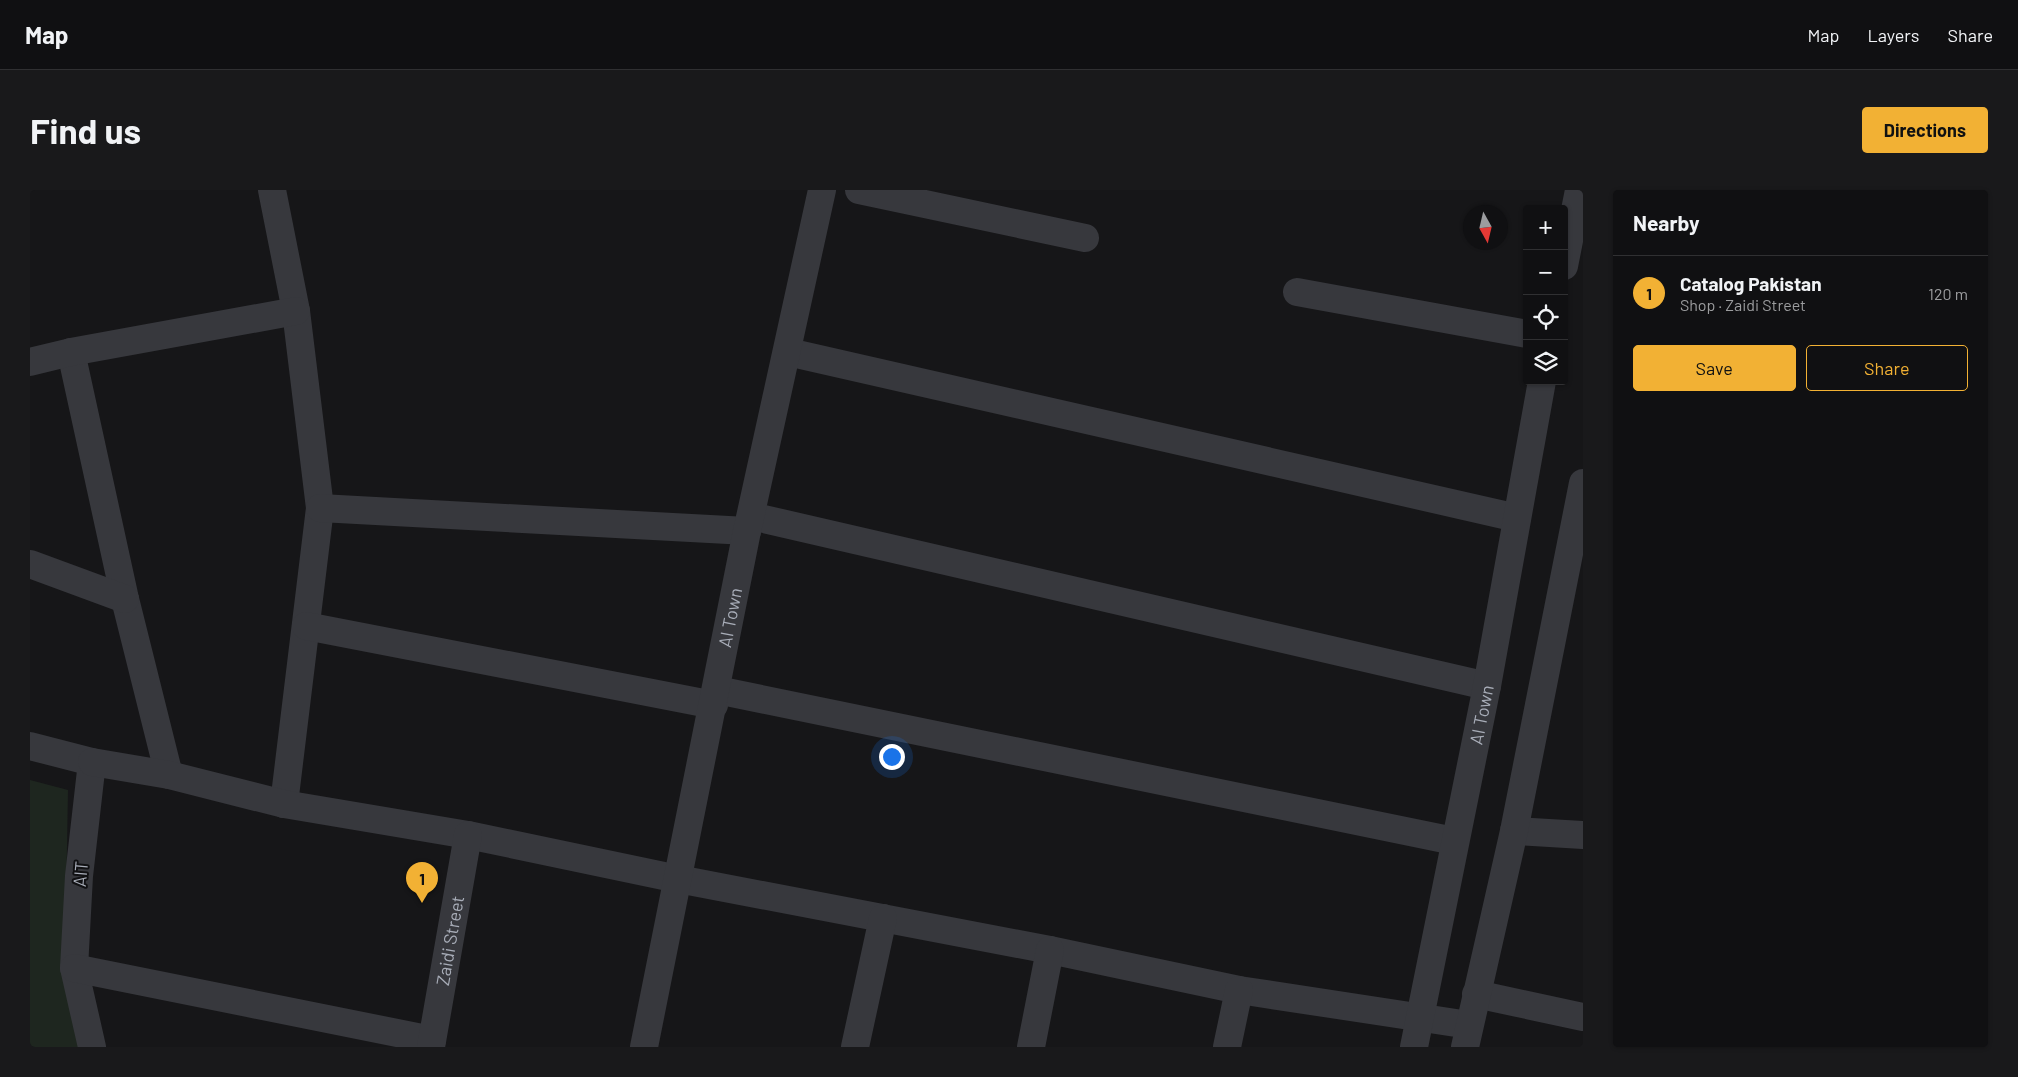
<!DOCTYPE html>
<meta charset="utf-8">
<style>
:root{--surface:#101012;--page:#19191b;--text:#f1f3f6;--muted:#9c9d9f;--line:#303032;--accent:#f2b134}
body{margin:0;font-family:Barlow,sans-serif;background:var(--page);color:var(--text)}
.controls{position:absolute;right:15px;top:15px;display:grid;overflow:hidden;border-radius:5px;box-shadow:0 1px 4px #0004}
.controls button{width:45px;height:45px;display:grid;place-items:center;padding:0;border:0;border-bottom:1px solid var(--line);background:var(--surface);color:var(--text);font:25px sans-serif}
.compass{position:absolute;left:1433px;top:15px;width:45px;height:45px;border-radius:50%;background:var(--surface);box-shadow:0 1px 4px #0004;rotate:172deg}
.you{position:absolute;left:861px;top:566px;width:18px;height:18px;margin:-12px;border:4px solid #fff;border-radius:50%;background:#1a73e8;box-shadow:0 0 0 8px #1a73e833}
.badge{display:grid;place-items:center;width:32px;height:32px;border-radius:50%;background:var(--accent);color:#111;font-size:16px;font-weight:700}
.pin{position:absolute;translate:-50% -41px;filter:drop-shadow(0 1px 2px #0008)}
.pin::after{content:'';position:absolute;top:26px;width:18px;height:15px;background:inherit;clip-path:polygon(0 0,100% 0,50% 100%)}
.list{margin:0;padding:0;list-style:none}
h2{display:flex;justify-content:space-between;align-items:center;height:65px;margin:0;padding:0 20px;font-size:21px}
h2 small{font-size:16px;font-weight:400;color:var(--muted)}
.list li{display:grid;grid-template-columns:32px 1fr auto;gap:15px;align-items:center;box-sizing:border-box;height:75px;padding:0 20px;border-top:1px solid var(--line)}
.list b{display:block;font-size:19px;white-space:nowrap}
.list p{margin:0;font-size:16px;white-space:nowrap;color:var(--muted)}
.list em{font-size:16px;font-style:normal;color:var(--muted)}
.actions{display:flex;gap:10px;padding:15px 20px}
.actions a{flex:1;padding:11px 0;border:1px solid var(--accent);border-radius:5px;text-align:center;font-size:18px;color:var(--accent)}
.actions .main{background:var(--accent);color:#111}
.icon{flex:none;width:28px;height:28px;fill:none;stroke:currentColor;stroke-width:2;stroke-linecap:round;stroke-linejoin:round}
.map{position:relative;flex:none;width:1553px;height:857px;overflow:hidden;border-radius:5px}
header{display:flex;align-items:center;gap:30px;box-sizing:border-box;height:70px;padding:0 25px;background:var(--surface);border-bottom:1px solid var(--line)}
header strong{font-size:24px}
nav{display:flex;gap:28px;margin-inline-start:auto;font-size:18px}
.intro{display:flex;align-items:center;justify-content:space-between;box-sizing:border-box;height:120px;padding:0 30px}
h1{margin:0;font-size:35px}
.button{padding:12px 22px;border-radius:5px;background:var(--accent);color:#111;font-size:18px;font-weight:700}
main{display:flex;gap:30px;padding:0 30px}
aside{flex:1;background:var(--surface);border-radius:5px;box-shadow:0 1px 4px #0004}
.map>svg:first-child{display:block}
.green{fill:#1e261f}
.lines{fill:none;stroke-linecap:round;stroke-linejoin:round}
.minor{stroke:#37383d;stroke-width:28}
.tertiary{stroke:#37383d;stroke-width:28}
.labels{text-anchor:middle;dominant-baseline:central;stroke-width:4;stroke-linejoin:round;paint-order:stroke}
.street-label{font-size:18px;fill:#a8adb8;stroke:#111113}
</style>
<header>
<strong>Map</strong>
<nav><a>Map</a><a>Layers</a><a>Share</a></nav>
</header>
<div class="intro"><h1>Find us</h1><a class="button">Directions</a></div>
<main>
<div class="map">
<svg width="1553" height="857" viewBox="0 0 1553 857">
<rect width="100%" height="100%" fill="#161618"/>
<!-- green -->
<polygon class="green" points="0,590 38,600 35,770 49,857 0,857"/>
<g class="lines">
<!-- minor -->
<g class="minor">
<polyline points="242,0 266,121 290,318 254,614"/>
<polyline points="829,0 1055,48"/>
<polyline points="1267,102 1497,144"/>
<polyline points="41,162 95,409 139,585"/>
<polyline points="758,162 1487,328"/>
<polyline points="0,172 41,162 266,121"/>
<polyline points="290,318 717,341"/>
<polyline points="721,326 1457,496"/>
<polyline points="0,374 95,409"/>
<polyline points="276,436 684,515"/>
<polyline points="687,500 1424,651"/>
<polyline points="0,556 62,572 49,686 44,778 62,857"/>
<polyline points="62,572 139,585 254,614 438,645 648,689 1020,760 1209,800 1439,835"/>
<polyline points="1484,641 1553,645"/>
<polyline points="44,778 402,850"/>
<polyline points="1446,804 1553,827"/>
<path id="s1" d="M 401,857 L 438,645"/>
<polyline points="825,857 853,728"/>
<polyline points="1001,857 1020,760"/>
<polyline points="1197,857 1209,800"/>
</g>
<!-- tertiary -->
<g class="tertiary">
<polyline points="1534,76 1549,0"/>
<path id="s2" d="M 614,857 L 717,341 L 792,0"/>
<path id="s3" d="M 1384,857 L 1457,496 L 1512,191"/>
<polyline points="1435,857 1484,641 1553,293"/>
</g>
</g>
<g class="labels">
<!-- street labels -->
<g class="street-label">
<text stroke="none"><textPath href="#s2" startOffset="438">AI Town</textPath></text>
<text stroke="none"><textPath href="#s3" startOffset="339">AI Town</textPath></text>
<text transform="translate(50 684) rotate(-85)">AIT</text>
<text stroke="none"><textPath href="#s1" startOffset="108">Zaidi Street</textPath></text>
</g>
</g>
</svg>
<div class="controls">
<button>+</button>
<button>−</button>
<button><svg class="icon" aria-label="locate" viewBox="0 0 24 24"><circle cx="12" cy="12" r="6"/><path d="M12 2v4M12 18v4M2 12h4M18 12h4"/></svg></button>
<button><svg class="icon" aria-label="layers" viewBox="0 0 24 24"><path d="M12 4l9 5-9 5-9-5zM3 14l9 5 9-5"/></svg></button>
</div>
<svg class="compass" viewBox="-18 -18 36 36"><path d="M0-13l5 13h-10z" fill="#e53935"/><path d="M0 13l5-13h-10z" fill="#9c9d9f"/></svg>
<div class="you"></div>
<div class="pin badge" style="left:392px;top:713px">1</div>
</div>
<aside>
<h2>Nearby<small></small></h2>
<ul class="list">
<li><span class="badge">1</span><div><b>Catalog Pakistan</b><p>Shop · Zaidi Street</p></div><em>120 m</em></li>
</ul>
<div class="actions"><a class="main">Save</a><a>Share</a></div>
</aside>
</main>
